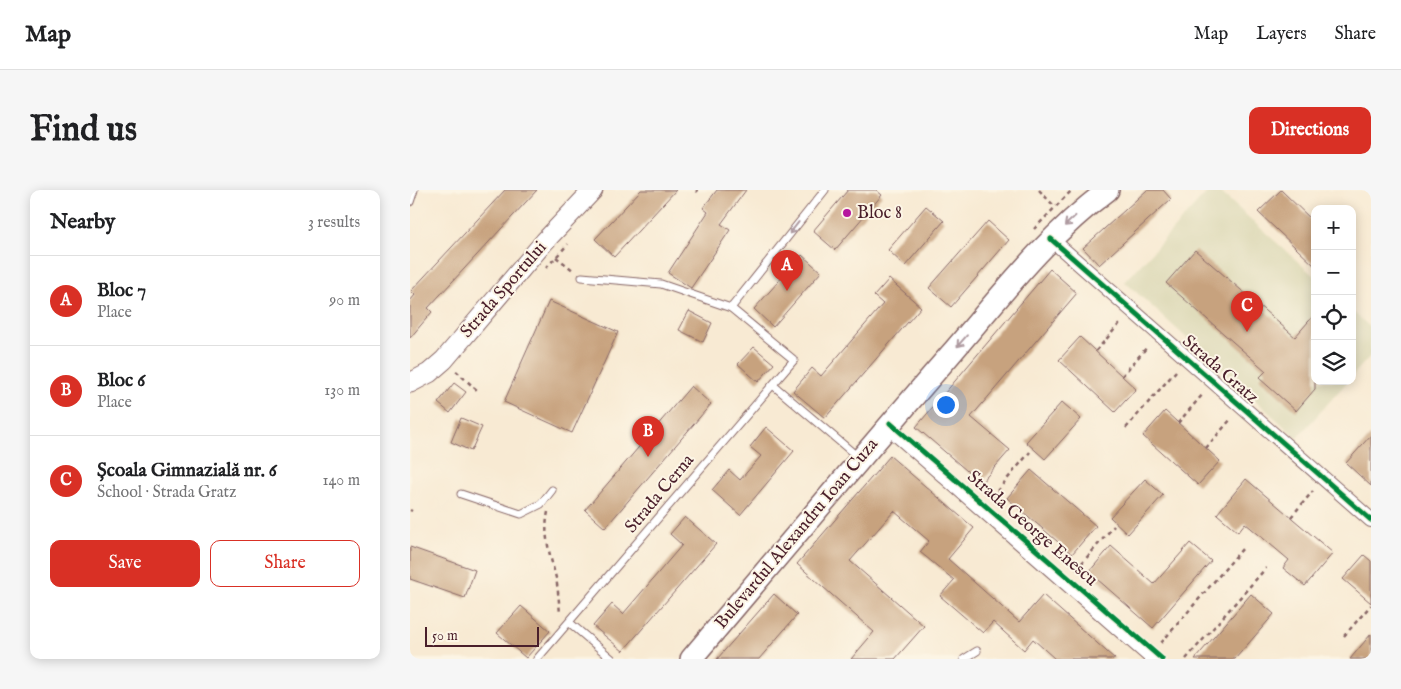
<!DOCTYPE html>
<meta charset="utf-8">
<style>
:root{--surface:#fff;--page:#f6f6f6;--text:#202124;--muted:#757577;--line:#e0e0e0;--accent:#d93025}
body{margin:0;font-family:"IM FELL English",serif;background:var(--page);color:var(--text)}
.controls{position:absolute;right:15px;top:15px;display:grid;overflow:hidden;border-radius:10px;box-shadow:0 2px 12px #0003}
.controls button{width:45px;height:45px;display:grid;place-items:center;padding:0;border:0;border-bottom:1px solid var(--line);background:var(--surface);color:var(--text);font:25px sans-serif}
.scale{position:absolute;left:15px;bottom:12px;width:114px;box-sizing:border-box;padding-left:5px;border:2px solid #4a1f2b;border-top:0;font-size:14px;line-height:18px;white-space:nowrap;color:#4a1f2b;-webkit-text-stroke:4px #fcf5e5;paint-order:stroke}
.you{position:absolute;left:535px;top:214px;width:18px;height:18px;margin:-12px;border:4px solid #fff;border-radius:50%;background:#1a73e8;box-shadow:0 0 0 8px #1a73e833}
.badge{display:grid;place-items:center;width:32px;height:32px;border-radius:50%;background:var(--accent);color:#fff;font-size:16px;font-weight:700}
.pin{position:absolute;translate:-50% -41px;filter:drop-shadow(0 1px 2px #0008)}
.pin::after{content:'';position:absolute;top:26px;width:18px;height:15px;background:inherit;clip-path:polygon(0 0,100% 0,50% 100%)}
.list{margin:0;padding:0;list-style:none}
h2{display:flex;justify-content:space-between;align-items:center;height:65px;margin:0;padding:0 20px;font-size:21px}
h2 small{font-size:16px;font-weight:400;color:var(--muted)}
.list li{display:grid;grid-template-columns:32px 1fr auto;gap:15px;align-items:center;box-sizing:border-box;height:90px;padding:0 20px;border-top:1px solid var(--line)}
.list b{display:block;font-size:19px;white-space:nowrap}
.list p{margin:0;font-size:16px;white-space:nowrap;color:var(--muted)}
.list em{font-size:16px;font-style:normal;color:var(--muted)}
.actions{display:flex;gap:10px;padding:15px 20px}
.actions a{flex:1;padding:11px 0;border:1px solid var(--accent);border-radius:10px;text-align:center;font-size:18px;color:var(--accent)}
.actions .main{background:var(--accent);color:#fff}
.icon{flex:none;width:28px;height:28px;fill:none;stroke:currentColor;stroke-width:2;stroke-linecap:round;stroke-linejoin:round}
.map{position:relative;flex:none;width:961px;height:469px;overflow:hidden;border-radius:10px}
header{display:flex;align-items:center;gap:30px;box-sizing:border-box;height:70px;padding:0 25px;background:var(--surface);border-bottom:1px solid var(--line)}
header strong{font-size:24px}
nav{display:flex;gap:28px;margin-inline-start:auto;font-size:18px}
.intro{display:flex;align-items:center;justify-content:space-between;box-sizing:border-box;height:120px;padding:0 30px}
h1{margin:0;font-size:35px}
.button{padding:12px 22px;border-radius:10px;background:var(--accent);color:#fff;font-size:18px;font-weight:700}
main{display:flex;gap:30px;padding:0 30px}
aside{flex:1;background:var(--surface);border-radius:10px;box-shadow:0 2px 12px #0003}
.map>svg:first-child{display:block}
.built{fill:#e0dcbb}
.building{fill:#c7a27e}
.lines{fill:none;stroke-linecap:round;stroke-linejoin:round}
.service-casing{stroke:#876666;stroke-width:9}
.minor-casing{stroke:#876666;stroke-width:16}
.secondary-casing{stroke:#876666;stroke-width:21}
.primary-casing{stroke:#876666;stroke-width:24}
.path{stroke:#876666;stroke-width:2.5;stroke-dasharray:4 4;stroke-linecap:butt}
.service{stroke:#fff;stroke-width:7}
.minor{stroke:#fff;stroke-width:14}
.secondary{stroke:#fff;stroke-width:19}
.primary{stroke:#fff;stroke-width:21}
.cycleway-casing{stroke:#fcf5e5;stroke-width:8}
.cycleway{stroke:#00873e;stroke-width:5}
.oneway{stroke:#ae9aa0}
.poi-dot{fill:#b5179e;stroke:#fcf5e5;stroke-width:2}
.labels{text-anchor:middle;dominant-baseline:central;stroke-width:4;stroke-linejoin:round;paint-order:stroke}
.poi-label{font-size:18px;fill:#4a1f2b;stroke:#fcf5e5;text-anchor:start}
.street-label{font-size:18px;fill:#4a1f2b;stroke:#fcf5e5}
</style>
<header>
<strong>Map</strong>
<nav><a>Map</a><a>Layers</a><a>Share</a></nav>
</header>
<div class="intro"><h1>Find us</h1><a class="button">Directions</a></div>
<main>
<aside>
<h2>Nearby<small>3 results</small></h2>
<ul class="list">
<li><span class="badge">A</span><div><b>Bloc 7</b><p>Place</p></div><em>90 m</em></li>
<li><span class="badge">B</span><div><b>Bloc 6</b><p>Place</p></div><em>130 m</em></li>
<li><span class="badge">C</span><div><b>Școala Gimnazială nr. 6</b><p>School · Strada Gratz</p></div><em>140 m</em></li>
</ul>
<div class="actions"><a class="main">Save</a><a>Share</a></div>
</aside>
<div class="map">
<svg width="961" height="469" viewBox="0 0 961 469">
<rect width="100%" height="100%" fill="#fcf5e5"/>
<filter id="ink" filterUnits="userSpaceOnUse"><feTurbulence type="fractalNoise" baseFrequency=".02" numOctaves="2"/><feDisplacementMap in="SourceGraphic" scale="10" xChannelSelector="R" yChannelSelector="G"/><feConvolveMatrix kernelMatrix="1 2 1 2 8 2 1 2 1" color-interpolation-filters="sRGB"/></filter>
<filter id="wash" filterUnits="userSpaceOnUse"><feTurbulence type="fractalNoise" baseFrequency=".0096" numOctaves="4" result="noise"/><feDisplacementMap in="SourceGraphic" scale="20" xChannelSelector="R" yChannelSelector="G"/><feGaussianBlur stdDeviation="1.12" result="paint"/><feColorMatrix in="noise" values="0 0 0 0 0 0 0 0 0 0 0 0 0 0 0 0 0 1.4 0 .05"/><feComposite in="paint" operator="in"/></filter>
<g filter="url(#wash)">
<rect width="100%" height="100%" fill="#f8ead3"/>
<!-- built -->
<g class="built">
<polygon points="799,0 808,0 905,87 905,191 938,191 887,248 715,92"/>
<polygon points="942,121 961,138 961,165 942,186"/>
</g>
<g id="blocks">
<!-- building -->
<g class="building">
<polygon points="95,0 127,0 18,118 22,122 0,148 0,111 5,105 1,101"/>
<polygon points="231,0 266,0 204,67 185,49"/>
<polygon points="307,0 336,0 311,34 320,40 281,98 258,83 298,22 293,18"/>
<polygon points="438,0 466,0 472,5 425,60 403,41"/>
<polygon points="737,0 753,0 761,9 689,75 673,58"/>
<polygon points="871,0 905,33 905,76 848,22"/>
<polygon points="516,16 534,31 495,76 478,60"/>
<polygon points="578,31 599,50 541,117 519,98"/>
<polygon points="785,60 885,147 905,124 905,199 886,221 849,188 856,181 756,93"/>
<polygon points="392,65 411,82 363,137 344,119"/>
<polygon points="640,79 667,103 561,227 600,260 571,293 506,237"/>
<polygon points="479,89 511,117 415,228 383,201 402,178 411,186 473,114 464,106"/>
<polygon points="139,111 208,142 162,243 94,212"/>
<polygon points="279,121 302,133 293,152 269,140"/>
<polygon points="670,147 726,199 705,222 649,170"/>
<polygon points="344,157 364,174 348,192 328,174"/>
<polygon points="44,193 56,202 40,223 28,213"/>
<polygon points="281,196 301,214 195,338 175,320"/>
<polygon points="652,212 671,229 635,269 616,252"/>
<polygon points="755,221 810,271 788,295 733,246"/>
<polygon points="51,228 72,237 61,261 41,252"/>
<polygon points="356,237 384,261 330,325 302,300 319,280 330,290 351,266 340,257"/>
<polygon points="961,245 961,296 936,273"/>
<polygon points="480,266 564,338 538,369 609,432 633,405 705,469 645,469 623,449 614,460 583,432 573,443 530,406 544,390 510,362 519,351 484,321 440,371 514,436 485,469 441,469 464,442 387,374"/>
<polygon points="621,280 686,336 662,364 597,308"/>
<polygon points="735,289 753,305 718,344 700,327"/>
<polygon points="836,289 923,363 895,396 873,378 879,370 835,333 828,342 807,324"/>
<polygon points="275,327 306,354 213,461 183,436 202,414 213,424 272,355 260,344"/>
<polygon points="780,353 801,371 743,438 679,382 701,356 744,394"/>
<polygon points="0,357 65,380 55,408 0,389"/>
<polygon points="954,365 961,371 961,413 933,389"/>
<polygon points="364,404 387,425 349,469 307,469"/>
<polygon points="841,404 864,424 825,469 785,469"/>
<polygon points="111,416 140,441 116,468 87,443"/>
<polygon points="961,444 961,469 940,469"/>
</g>
</g>
</g>
<g filter="url(#ink)">
<use href="#blocks" fill-opacity="0" stroke="#876666" stroke-width="1"/>
<g class="lines">
<!-- service casing -->
<g class="service-casing">
<g id="service">
<polyline points="0,12 4,0"/>
<polyline points="321,118 415,0"/>
<polyline points="363,195 449,268"/>
<polyline points="51,304 111,324 131,314 142,300"/>
<polyline points="160,433 202,469"/>
<polyline points="127,469 384,170 321,118 251,94 172,87"/>
<polyline points="554,469 567,461"/>
</g>
</g>
<!-- minor casing -->
<g class="minor-casing">
<g id="minor">
<polyline points="641,49 961,330"/>
<polyline points="478,237 743,469"/>
</g>
</g>
<!-- secondary casing -->
<g class="secondary-casing">
<polyline id="secondary" points="0,193 19,183 34,170 135,51 183,0"/>
</g>
<!-- primary casing -->
<g class="primary-casing">
<path id="primary" d="M 281,469 C 367,368 452,266 539,166 C 589,108 636,46 698,0"/>
</g>
<!-- path -->
<g class="path">
<polyline points="629,0 645,17"/>
<polyline points="286,2 288,0"/>
<polyline points="624,39 662,0"/>
<polyline points="146,67 163,80"/>
<polyline points="136,78 158,54"/>
<polyline points="686,161 711,132"/>
<polyline points="46,181 69,202"/>
<polyline points="712,186 738,156"/>
<polyline points="768,233 793,204"/>
<polyline points="716,238 766,181"/>
<polyline points="796,258 821,229"/>
<polyline points="582,307 620,262"/>
<polyline points="0,320 2,321"/>
<path d="M 138,322 C 133,345 140,365 146,388 C 148,399 149,412 150,424"/>
<polyline points="881,327 903,301"/>
<polyline points="666,380 704,336"/>
<polyline points="934,446 961,415"/>
<polyline points="751,453 833,358"/>
<polyline points="776,469 856,378"/>
</g>
<!-- service -->
<use href="#service" class="service"/>
<!-- minor -->
<use href="#minor" class="minor"/>
<!-- secondary -->
<use href="#secondary" class="secondary"/>
<!-- primary -->
<use href="#primary" class="primary"/>
<!-- cycleway casing -->
<g class="cycleway-casing">
<g id="cycleway">
<polyline points="641,49 961,330"/>
<polyline points="480,233 752,469"/>
</g>
</g>
<!-- cycleway -->
<use href="#cycleway" class="cycleway"/>
</g>
<!-- one-way arrows -->
<defs><path id="oneway-shaft" d="M-6 0H5M1.5-3L5.5 0L1.5 3" fill="none" stroke-width="1.6" stroke-linecap="round" stroke-linejoin="round" transform="scale(1.25)"/></defs>
<g class="oneway">
<use href="#oneway-shaft" transform="translate(660 31) rotate(137)"/>
<use href="#oneway-shaft" transform="translate(384 38) rotate(128)"/>
<use href="#oneway-shaft" transform="translate(552 151) rotate(131)"/>
</g>
</g>
<!-- markers -->
<circle class="poi-dot" cx="437" cy="23" r="5"/>
<g class="labels">
<!-- poi labels -->
<g class="poi-label">
<text x="447" y="23">Bloc 8</text>
</g>
<!-- street labels -->
<g class="street-label">
<text transform="translate(94 100) rotate(-49)">Strada Sportului</text>
<text transform="translate(810 180) rotate(41)">Strada Gratz</text>
<text transform="translate(250 304) rotate(-50)">Strada Cerna</text>
<text transform="translate(622 339) rotate(41)">Strada George Enescu</text>
<text transform="translate(387 344) rotate(-50)">Bulevardul Alexandru Ioan Cuza</text>
</g>
</g>
</svg>
<div class="controls">
<button>+</button>
<button>−</button>
<button><svg class="icon" aria-label="locate" viewBox="0 0 24 24"><circle cx="12" cy="12" r="6"/><path d="M12 2v4M12 18v4M2 12h4M18 12h4"/></svg></button>
<button><svg class="icon" aria-label="layers" viewBox="0 0 24 24"><path d="M12 4l9 5-9 5-9-5zM3 14l9 5 9-5"/></svg></button>
</div>
<div class="scale">50 m</div>
<div class="you"></div>
<div class="pin badge" style="left:377px;top:101px">A</div>
<div class="pin badge" style="left:238px;top:267px">B</div>
<div class="pin badge" style="left:837px;top:142px">C</div>
</div>
</main>
